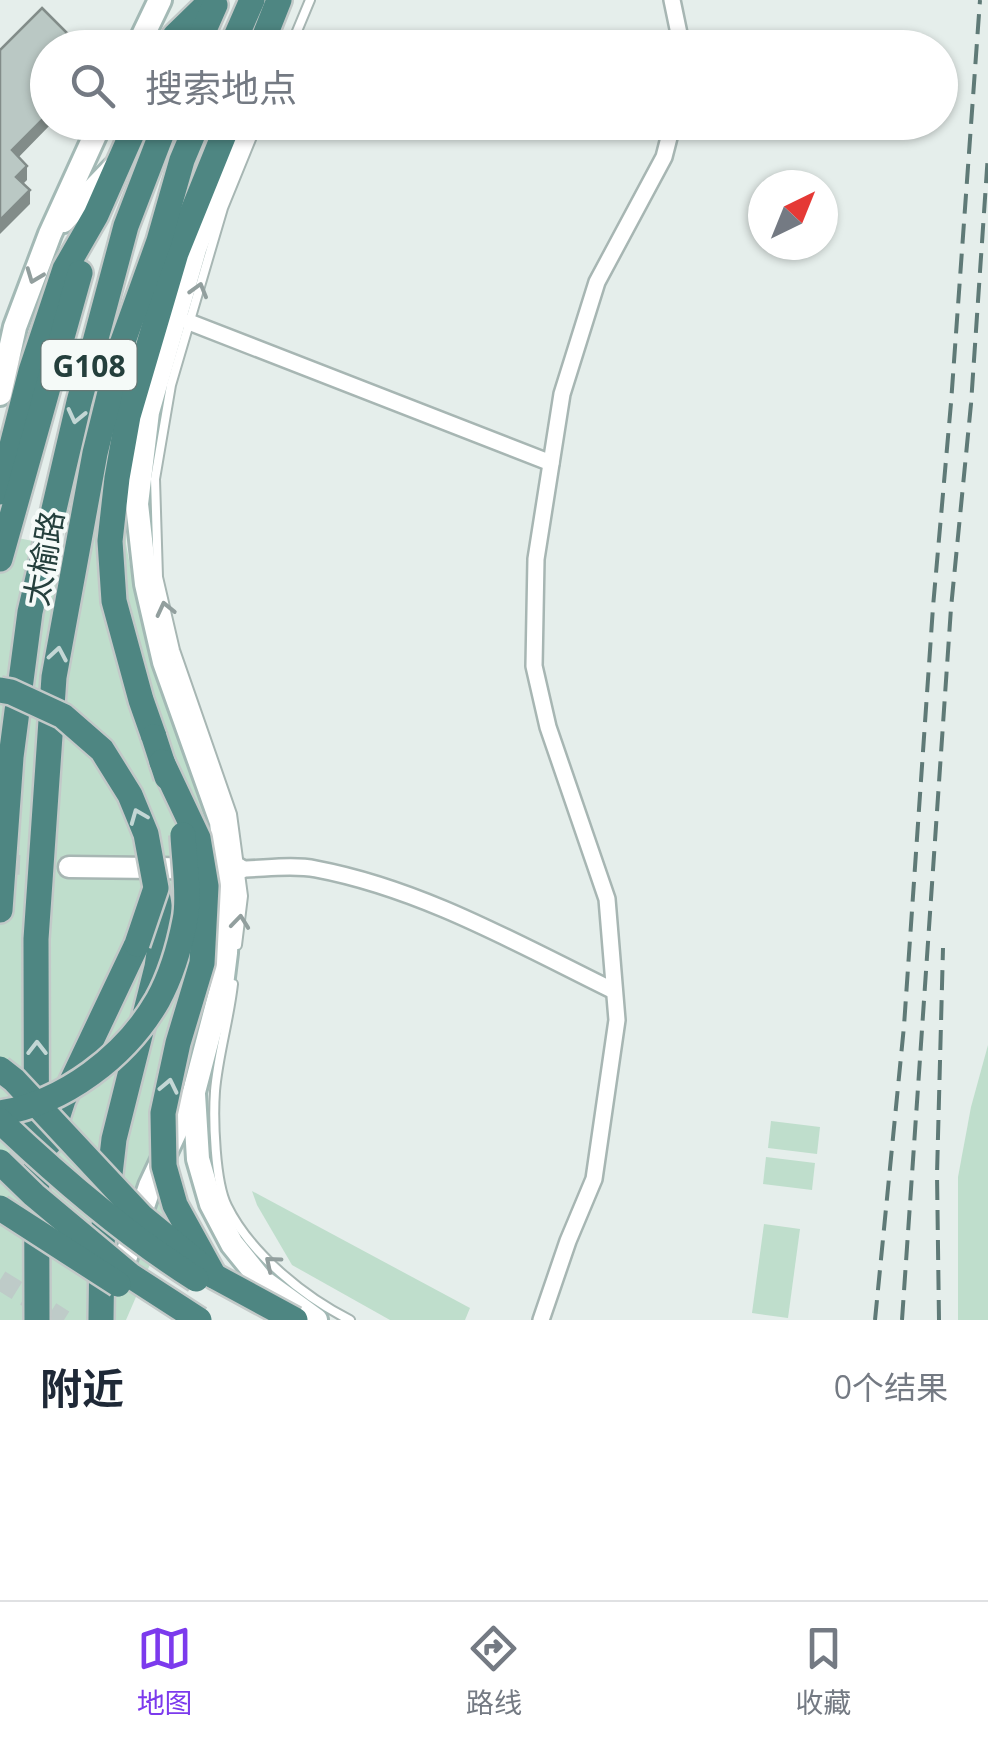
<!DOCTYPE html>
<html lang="zh">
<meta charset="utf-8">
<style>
:root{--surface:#fff;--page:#f6f6f7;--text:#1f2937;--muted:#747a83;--line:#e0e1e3;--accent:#7c3aed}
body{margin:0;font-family:"Open Sans","Noto Sans SC",sans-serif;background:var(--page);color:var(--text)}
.compass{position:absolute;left:748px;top:170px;width:90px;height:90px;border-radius:50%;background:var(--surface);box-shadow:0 2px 8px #0004;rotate:43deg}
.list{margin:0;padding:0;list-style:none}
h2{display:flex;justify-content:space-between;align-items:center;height:130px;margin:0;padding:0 40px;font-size:42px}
h2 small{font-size:32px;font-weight:400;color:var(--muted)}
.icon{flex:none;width:55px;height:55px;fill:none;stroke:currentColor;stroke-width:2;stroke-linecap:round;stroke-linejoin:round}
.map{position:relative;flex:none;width:988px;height:1320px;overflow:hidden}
.search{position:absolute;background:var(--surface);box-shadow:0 2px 8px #0004;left:30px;right:30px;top:30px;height:110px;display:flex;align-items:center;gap:25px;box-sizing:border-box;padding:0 35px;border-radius:55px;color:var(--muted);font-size:38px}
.sheet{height:280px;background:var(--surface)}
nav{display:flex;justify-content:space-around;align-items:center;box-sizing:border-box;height:140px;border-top:2px solid var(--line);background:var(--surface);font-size:28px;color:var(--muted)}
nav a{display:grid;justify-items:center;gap:5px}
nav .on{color:var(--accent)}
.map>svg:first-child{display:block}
.green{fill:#bfdecc}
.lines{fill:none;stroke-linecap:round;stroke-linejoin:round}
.tertiary-tunnel{stroke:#becbc8;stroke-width:20;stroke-dasharray:20 10;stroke-linecap:butt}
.service-casing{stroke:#a7b6b3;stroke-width:12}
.minor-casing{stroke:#a7b6b3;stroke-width:20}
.tertiary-casing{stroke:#a7b6b3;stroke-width:25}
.secondary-casing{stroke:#a3b9b5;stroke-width:28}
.trunk-casing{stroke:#c2c9c8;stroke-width:30}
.service{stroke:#fff;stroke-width:8}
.minor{stroke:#fff;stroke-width:15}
.tertiary{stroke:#fff;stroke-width:20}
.secondary{stroke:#fff;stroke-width:22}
.trunk{stroke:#4e8682;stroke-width:25}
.rail{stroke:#5f7a77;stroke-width:4;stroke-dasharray:20 10;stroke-linecap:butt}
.trunk-bridge-casing{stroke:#c2c9c8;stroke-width:30;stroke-linecap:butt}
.trunk-bridge{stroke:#4e8682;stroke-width:25}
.shaded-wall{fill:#828c89}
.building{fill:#bac8c4;stroke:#828c89;stroke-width:2.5}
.oneway{stroke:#929f9e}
.oneway2{stroke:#c3d7d5}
.labels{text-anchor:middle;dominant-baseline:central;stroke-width:8;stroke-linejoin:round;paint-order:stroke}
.shield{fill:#f5faf8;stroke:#637774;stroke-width:2.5}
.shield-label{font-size:30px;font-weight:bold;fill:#243f3c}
.street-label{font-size:32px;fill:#243f3c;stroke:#f5faf8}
</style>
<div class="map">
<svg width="988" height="1320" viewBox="0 0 988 1320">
<rect width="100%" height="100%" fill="#e5eeeb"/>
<!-- green -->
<g class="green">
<polygon points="107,437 138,445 126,496 126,544 136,598 219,844 195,849 196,941 155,1101 171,1216 126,1320 0,1320 0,543 18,538 87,552"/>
<polygon points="988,1045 988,1320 958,1320 958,1177 971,1107"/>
<polygon points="771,1121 820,1127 817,1154 768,1148"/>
<polygon points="766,1157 815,1163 812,1190 763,1184"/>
<polygon points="252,1191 470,1308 465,1320 390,1320 292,1265 257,1205"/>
<polygon points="764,1224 800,1229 788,1318 752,1313"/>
</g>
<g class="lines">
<!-- tertiary-tunnel -->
<g class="tertiary-tunnel">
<polyline points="0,864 69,867"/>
<polyline points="0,1280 64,1320"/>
</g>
<!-- service casing -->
<g class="service-casing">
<g id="service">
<polyline points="290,48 310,0"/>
<polyline points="237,945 243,896 232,814 175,650 158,577 155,479 171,385 223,208 258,122"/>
<path d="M 233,984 C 229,1020 218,1055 215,1091 C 213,1119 215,1182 227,1206 C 250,1253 304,1297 350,1320"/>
</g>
</g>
<!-- minor casing -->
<g class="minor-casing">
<g id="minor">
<polyline points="672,0 682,48"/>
<polyline points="189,322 551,463"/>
<path d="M 239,869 C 263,869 292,864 316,869 C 422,889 518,944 614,991"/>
<polyline points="541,1320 568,1241 594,1179 617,1020 607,899 548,727 534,666 536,559 562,394 597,282 664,157 673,122"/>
</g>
</g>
<!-- tertiary casing -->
<g class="tertiary-casing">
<polyline id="tertiary" points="69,867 239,869"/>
</g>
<!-- secondary casing -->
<g class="secondary-casing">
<g id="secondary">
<polyline points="137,48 160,0"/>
<polyline points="63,221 114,168"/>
<polyline points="0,394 15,327 50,234 101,122"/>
<polyline points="194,1094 198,1159 211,1204 232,1244 261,1280 316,1320"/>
<polyline points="117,1283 150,1186 194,1092 222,985 226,953 229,895 221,822 164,662 146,584 137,504 148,412 195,249 242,122"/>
</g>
</g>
<!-- trunk casing -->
<g class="trunk-casing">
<g id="trunk">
<polyline points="170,48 175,36 212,0"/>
<polyline points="196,48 215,5"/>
<polyline points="231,48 252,0"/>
<polyline points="260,48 279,0"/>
<polyline points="0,492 31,371 65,269 96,215 137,122"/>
<polyline points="0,559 80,273"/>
<polyline points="154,737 141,700 114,601 110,541 117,478 128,416 176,253 229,122"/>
<polyline points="0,910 11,757 30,612 79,402 126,226 166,122"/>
<polyline points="49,1143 63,1100 137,944"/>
<polyline points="37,1320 36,939 54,677 95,453 122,344 159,241 182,160 198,122"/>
<polyline points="101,1320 102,1243 114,1139 157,967 163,926 156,888"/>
</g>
</g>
<!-- service -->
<use href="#service" class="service"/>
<!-- minor -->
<use href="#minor" class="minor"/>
<!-- tertiary -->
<use href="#tertiary" class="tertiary"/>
<!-- secondary -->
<use href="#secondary" class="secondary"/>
<!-- trunk -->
<use href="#trunk" class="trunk"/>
<!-- rail -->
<g class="rail">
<polyline points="875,1320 904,1026 933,607 951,403 980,0"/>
<polyline points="902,1320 951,608 971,404 988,154"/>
<polyline points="939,1320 937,1174 943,948"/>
</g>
<!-- trunk-bridge casing -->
<g class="trunk-bridge-casing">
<g id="trunk-bridge">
<polyline points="0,690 11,692 63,716 102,750 130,795 146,834 156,888 137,944"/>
<polyline points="154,737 167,777"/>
<polyline points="162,762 198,838 206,886 202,963 178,1043 163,1113 164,1166 175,1205 214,1276"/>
<polyline points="0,1069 14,1080 142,1217 214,1276 295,1320"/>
<path d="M 0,1113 C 64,1103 126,1056 158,1000 C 171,976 180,946 185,920 C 190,897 184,859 183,835"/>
<path d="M 0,1121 C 61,1179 125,1234 196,1279"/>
<polyline points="0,1162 34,1195 131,1276 199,1320"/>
<polyline points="0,1208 118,1284"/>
</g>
</g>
<!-- trunk-bridge -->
<use href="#trunk-bridge" class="trunk-bridge"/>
</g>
<!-- shaded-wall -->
<g class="shaded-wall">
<polygon points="48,114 48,122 53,122 12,164 12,150"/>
<polygon points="27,166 27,180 16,191 16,177"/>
<polygon points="30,190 30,204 0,234 0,220"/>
</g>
<!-- building -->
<polygon class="building" points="42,8 82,48 48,48 48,114 12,150 27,166 16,177 30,190 0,220 0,50"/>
<!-- one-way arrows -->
<defs><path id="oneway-chevron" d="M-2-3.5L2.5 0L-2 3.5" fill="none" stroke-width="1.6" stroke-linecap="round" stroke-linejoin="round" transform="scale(2.5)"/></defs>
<g class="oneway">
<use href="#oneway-chevron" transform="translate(34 276) rotate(111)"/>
<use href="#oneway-chevron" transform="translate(199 290) rotate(-74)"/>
<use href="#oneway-chevron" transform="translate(165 609) rotate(-103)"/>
<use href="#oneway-chevron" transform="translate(240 922) rotate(-84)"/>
<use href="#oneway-chevron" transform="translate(272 1263) rotate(-140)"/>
</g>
<g class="oneway2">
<use href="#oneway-chevron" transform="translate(76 416) rotate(103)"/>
<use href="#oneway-chevron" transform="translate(58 654) rotate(-80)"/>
<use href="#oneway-chevron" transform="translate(138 816) rotate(-112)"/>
<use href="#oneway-chevron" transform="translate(37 1048) rotate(-90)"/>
<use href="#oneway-chevron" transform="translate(169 1086) rotate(-78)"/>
</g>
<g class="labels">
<!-- shield labels -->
<rect class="shield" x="41.5" y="340" width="95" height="50" rx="8"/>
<g class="shield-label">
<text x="89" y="365">G108</text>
</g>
<!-- street labels -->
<g class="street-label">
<text transform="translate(43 558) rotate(-80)">太榆路</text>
</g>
</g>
</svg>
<svg class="compass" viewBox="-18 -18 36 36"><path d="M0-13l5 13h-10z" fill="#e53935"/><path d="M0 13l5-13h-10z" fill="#747a83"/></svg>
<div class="search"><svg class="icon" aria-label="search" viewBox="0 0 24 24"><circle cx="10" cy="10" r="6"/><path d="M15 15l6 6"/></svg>搜索地点</div>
</div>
<section class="sheet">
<h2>附近<small>0个结果</small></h2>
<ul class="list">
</ul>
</section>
<nav>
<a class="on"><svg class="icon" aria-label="map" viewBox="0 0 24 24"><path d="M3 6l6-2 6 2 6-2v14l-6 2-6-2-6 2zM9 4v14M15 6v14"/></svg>地图</a>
<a><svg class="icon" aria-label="directions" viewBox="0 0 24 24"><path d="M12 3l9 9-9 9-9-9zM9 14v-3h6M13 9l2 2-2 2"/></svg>路线</a>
<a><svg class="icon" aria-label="saved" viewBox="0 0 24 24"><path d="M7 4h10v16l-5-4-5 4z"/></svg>收藏</a>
</nav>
